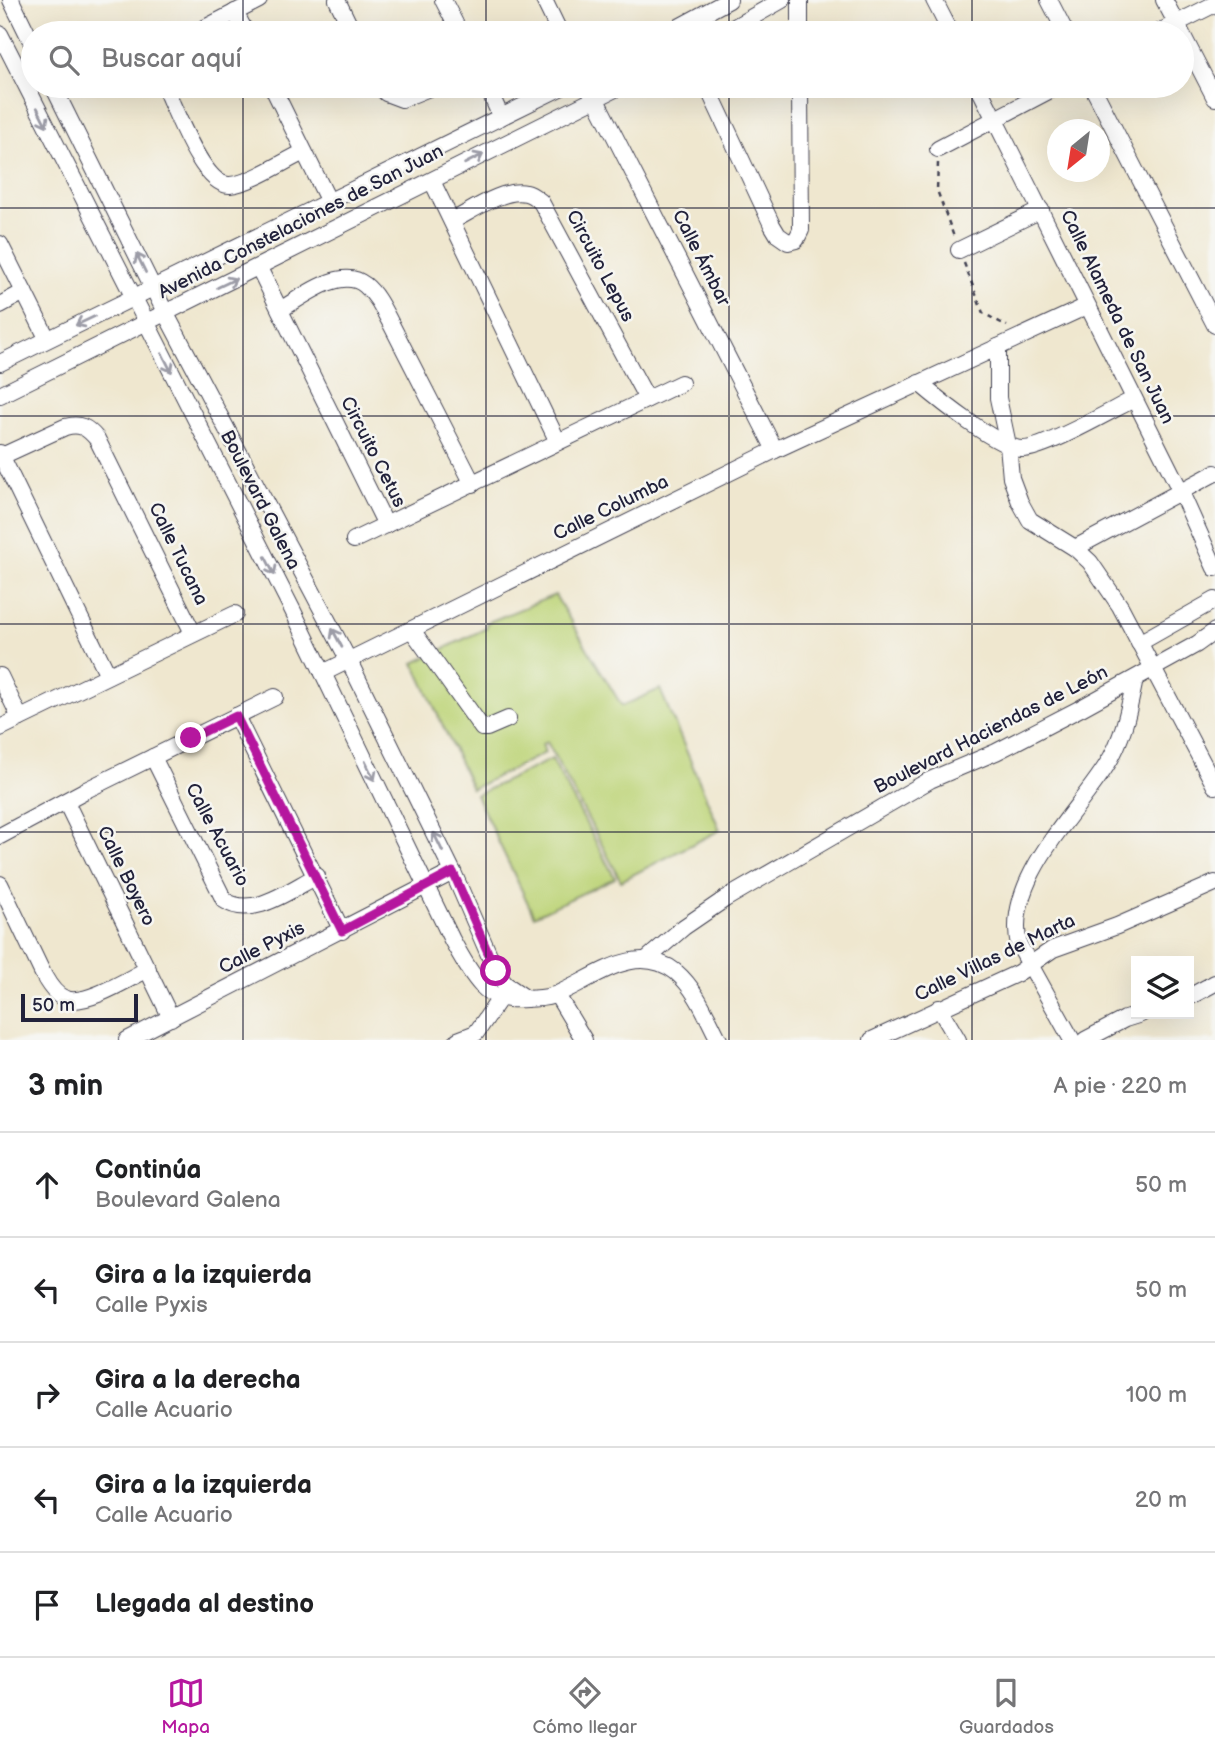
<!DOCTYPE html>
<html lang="es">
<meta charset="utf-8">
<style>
:root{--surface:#fff;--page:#f6f6f6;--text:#202124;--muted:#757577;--line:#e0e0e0;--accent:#b5179e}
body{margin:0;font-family:"Balsamiq Sans",sans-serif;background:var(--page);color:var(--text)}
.controls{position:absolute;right:21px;bottom:21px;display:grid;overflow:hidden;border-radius:0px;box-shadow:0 7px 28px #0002}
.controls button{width:63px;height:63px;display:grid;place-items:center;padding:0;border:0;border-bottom:2px solid var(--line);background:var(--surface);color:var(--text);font:35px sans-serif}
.compass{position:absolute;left:1047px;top:119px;width:63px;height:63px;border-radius:50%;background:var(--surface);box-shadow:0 7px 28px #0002;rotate:210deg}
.scale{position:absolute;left:21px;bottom:18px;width:117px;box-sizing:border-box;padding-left:7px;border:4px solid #22223b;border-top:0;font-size:19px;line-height:24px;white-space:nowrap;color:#22223b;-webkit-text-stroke:5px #f6f6f2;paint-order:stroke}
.stop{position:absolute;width:21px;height:21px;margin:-16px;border:5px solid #b5179e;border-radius:50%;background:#fff}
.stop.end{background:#b5179e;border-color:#fff;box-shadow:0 2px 7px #0008}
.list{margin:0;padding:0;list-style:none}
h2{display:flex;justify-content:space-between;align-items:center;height:91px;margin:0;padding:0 28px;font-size:30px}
h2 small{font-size:23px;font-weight:400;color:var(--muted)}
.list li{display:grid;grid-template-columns:46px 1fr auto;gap:21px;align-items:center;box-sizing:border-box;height:105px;padding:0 28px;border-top:2px solid var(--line)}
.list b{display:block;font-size:26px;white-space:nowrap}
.list p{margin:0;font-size:23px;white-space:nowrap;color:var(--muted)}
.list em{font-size:23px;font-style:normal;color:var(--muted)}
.icon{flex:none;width:38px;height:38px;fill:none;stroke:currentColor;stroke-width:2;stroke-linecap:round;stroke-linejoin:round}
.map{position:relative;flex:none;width:1215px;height:1040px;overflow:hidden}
.search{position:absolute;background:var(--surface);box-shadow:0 7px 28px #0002;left:21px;right:21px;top:21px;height:77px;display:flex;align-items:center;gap:18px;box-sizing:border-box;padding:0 24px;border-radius:38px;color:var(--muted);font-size:26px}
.sheet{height:616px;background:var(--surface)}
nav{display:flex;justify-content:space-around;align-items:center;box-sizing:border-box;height:98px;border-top:2px solid var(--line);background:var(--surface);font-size:19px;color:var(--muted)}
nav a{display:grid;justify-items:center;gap:4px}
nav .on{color:var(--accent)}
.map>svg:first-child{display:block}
.green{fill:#bdd478;stroke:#707b5a;stroke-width:2}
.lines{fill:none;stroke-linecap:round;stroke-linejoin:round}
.minor-casing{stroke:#414051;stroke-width:18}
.path{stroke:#414051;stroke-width:2.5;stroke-dasharray:5 5;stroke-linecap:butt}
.minor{stroke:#fff;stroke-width:16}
.oneway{stroke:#9c9ca7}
.route{stroke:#b5179e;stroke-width:9}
.grid{fill:none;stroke:#22223b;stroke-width:2;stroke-opacity:0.55}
.labels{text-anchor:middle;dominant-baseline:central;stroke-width:5;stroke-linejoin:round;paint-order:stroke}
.street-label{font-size:19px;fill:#22223b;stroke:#f6f6f2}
</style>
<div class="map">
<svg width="1215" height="1040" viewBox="0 0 1215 1040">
<rect width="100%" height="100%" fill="#f6f6f2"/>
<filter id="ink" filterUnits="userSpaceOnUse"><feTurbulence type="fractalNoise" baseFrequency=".0143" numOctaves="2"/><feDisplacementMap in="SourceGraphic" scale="14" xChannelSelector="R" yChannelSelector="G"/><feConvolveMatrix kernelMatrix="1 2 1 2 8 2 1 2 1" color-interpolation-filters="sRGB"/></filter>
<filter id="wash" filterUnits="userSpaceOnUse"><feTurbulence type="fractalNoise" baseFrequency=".00686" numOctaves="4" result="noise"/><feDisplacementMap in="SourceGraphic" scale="28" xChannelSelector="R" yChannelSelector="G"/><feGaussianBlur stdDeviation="1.57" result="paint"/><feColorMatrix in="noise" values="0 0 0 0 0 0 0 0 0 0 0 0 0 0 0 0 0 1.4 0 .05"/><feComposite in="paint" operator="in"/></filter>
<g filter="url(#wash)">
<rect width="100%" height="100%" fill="#efe7cf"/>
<!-- green -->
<g class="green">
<polygon points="555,595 622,706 660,689 720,830 621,881 547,742 542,744 545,753 472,789 414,663 487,628 486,623"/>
<polygon points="552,759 615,878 534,916 476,795"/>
</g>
</g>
<g filter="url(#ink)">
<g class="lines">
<!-- minor casing -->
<g class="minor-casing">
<g id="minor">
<polyline points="11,0 33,45"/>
<polyline points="337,0 353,33"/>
<polyline points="443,0 460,33"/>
<polyline points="544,0 560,33"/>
<polyline points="800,0 800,33"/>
<polyline points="934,0 951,33"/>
<polyline points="1049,0 1066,33"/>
<polyline points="1164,0 1181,32"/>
<polyline points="235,12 246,33"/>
<polyline points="195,33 259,0"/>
<polyline points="668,33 729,0"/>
<polyline points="724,33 782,0"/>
<polyline points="1157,33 1215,4"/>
<path d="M 0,34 L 292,609 L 452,940 C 461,956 469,972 481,985 C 494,999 509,1000 526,999 C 537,998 547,999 557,994 C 595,978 636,941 676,972 C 696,989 707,1017 719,1040"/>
<polyline points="1182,34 1215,98"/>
<polyline points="53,86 166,314 349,661 453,872 496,971 505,984 527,999"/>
<path d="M 164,86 C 175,108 203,187 230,185 C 252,183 284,161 304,152"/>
<polyline points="272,86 329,202"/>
<polyline points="380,86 386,93 402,99 434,86"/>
<polyline points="487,86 501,117"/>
<polyline points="589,86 775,450"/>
<polyline points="707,86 772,225 778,235 788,242 796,240 801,230 800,86"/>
<polyline points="978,86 1180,490 1215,568"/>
<polyline points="1092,86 1215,325"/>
<polyline points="938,149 1058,86"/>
<polyline points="432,181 558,442"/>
<path d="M 452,221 C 472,211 503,188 526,193 C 532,194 537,199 541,202 L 647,399"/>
<polyline points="0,244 47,338"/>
<polyline points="959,250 1041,210"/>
<polyline points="259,268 386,525"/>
<polyline points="0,305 24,292"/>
<path d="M 280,310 C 301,298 341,265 365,285 C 377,295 383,309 390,322 L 473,484"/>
<polyline points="998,347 998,398 1008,445 1011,478 1020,502 1030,520 1075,548 1090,562 1120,606 1215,786"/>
<polyline points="0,363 564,86"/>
<path d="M 919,383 C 938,399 998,448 1022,449 C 1043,450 1112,410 1134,399"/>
<polyline points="0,395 621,86"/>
<polyline points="0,453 108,675"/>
<path d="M 2,456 L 65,427 C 80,423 87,427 97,439 L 193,633"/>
<polyline points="354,540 681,383"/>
<polyline points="1075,548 1215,473"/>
<polyline points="412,630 482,728 487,728 508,719"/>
<polyline points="1139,643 1215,600"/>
<polyline points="323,673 775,450 1087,306"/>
<polyline points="0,676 20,718"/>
<polyline points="236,716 342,931"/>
<polyline points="0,728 235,614"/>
<path d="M 153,757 L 224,900 C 252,920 291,889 317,876"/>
<polyline points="66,802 171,1018"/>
<polyline points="0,836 84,791 275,697"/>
<path d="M 0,884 L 44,976 C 49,985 56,996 66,999 C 86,1006 130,978 148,969"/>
<polyline points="647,959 684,927 725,899 930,780 996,752 1081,708 1197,644 1215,631"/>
<polyline points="557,995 584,1040"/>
<polyline points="1189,997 1215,983"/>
<polyline points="939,1008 958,1040"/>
<polyline points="127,1040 453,872"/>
<polyline points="458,1040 476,1033 505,991"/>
<polyline points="872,1040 1018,973 1053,949 1117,926 1215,883"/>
<path d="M 1072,1040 L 1019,945 C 1004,881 1075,815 1106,766 C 1123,740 1129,709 1135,679"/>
<polyline points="1085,1040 1125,1019 1141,1014"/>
</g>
</g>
<!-- path -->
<g class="path">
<polyline points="938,163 937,190 954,237"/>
<polyline points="964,263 983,313 1007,326"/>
</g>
<!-- minor -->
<use href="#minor" class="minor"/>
</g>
<!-- one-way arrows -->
<defs><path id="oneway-shaft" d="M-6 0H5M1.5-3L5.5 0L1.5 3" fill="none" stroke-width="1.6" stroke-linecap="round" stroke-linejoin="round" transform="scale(1.75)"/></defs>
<g class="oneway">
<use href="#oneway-shaft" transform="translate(42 117) rotate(63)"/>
<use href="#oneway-shaft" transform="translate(474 159) rotate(-27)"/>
<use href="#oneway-shaft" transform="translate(141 263) rotate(-116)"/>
<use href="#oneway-shaft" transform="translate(227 283) rotate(-26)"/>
<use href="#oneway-shaft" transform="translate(85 321) rotate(155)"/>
<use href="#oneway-shaft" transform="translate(167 363) rotate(63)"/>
<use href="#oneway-shaft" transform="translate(270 566) rotate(63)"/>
<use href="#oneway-shaft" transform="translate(337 638) rotate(-118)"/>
<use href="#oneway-shaft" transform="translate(370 771) rotate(64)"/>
<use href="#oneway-shaft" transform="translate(438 842) rotate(-116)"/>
</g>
</g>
<g class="lines" filter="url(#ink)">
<!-- route -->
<polyline class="route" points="191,738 236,716 342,931 453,872 496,971"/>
</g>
<!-- grid -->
<path class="grid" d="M 243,0 L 243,33M 486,0 L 486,33M 729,0 L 729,33M 972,0 L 972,33M 243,86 L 243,1040M 486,86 L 486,1040M 729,86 L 729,1040M 972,86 L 972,1040M 0,208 L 1215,208M 0,416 L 1215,416M 0,624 L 1215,624M 0,832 L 1215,832"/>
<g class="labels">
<!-- street labels -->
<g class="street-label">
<text transform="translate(301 222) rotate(-27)">Avenida Constelaciones de San Juan</text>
<text transform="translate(701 258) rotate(63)">Calle Ámbar</text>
<text transform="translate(600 266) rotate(62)">Circuito Lepus</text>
<text transform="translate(1117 317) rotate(64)">Calle Alameda de San Juan</text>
<text transform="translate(373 452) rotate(63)">Circuito Cetus</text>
<text transform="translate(260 500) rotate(63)">Boulevard Galena</text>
<text transform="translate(611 508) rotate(-26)">Calle Columba</text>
<text transform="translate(178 554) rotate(64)">Calle Tucana</text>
<text transform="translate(991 730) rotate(-27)">Boulevard Haciendas de León</text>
<text transform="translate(217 835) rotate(62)">Calle Acuario</text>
<text transform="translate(126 876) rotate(64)">Calle Boyero</text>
<text transform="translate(262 948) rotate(-27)">Calle Pyxis</text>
<text transform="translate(995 958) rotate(-26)">Calle Villas de Marta</text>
</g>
</g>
</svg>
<div class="controls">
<button><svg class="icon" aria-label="layers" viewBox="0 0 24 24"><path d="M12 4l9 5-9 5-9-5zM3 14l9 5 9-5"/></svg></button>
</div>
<svg class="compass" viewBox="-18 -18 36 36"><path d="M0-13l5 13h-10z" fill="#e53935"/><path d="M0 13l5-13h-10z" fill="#757577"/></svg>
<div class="scale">50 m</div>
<div class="stop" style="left:496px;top:971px"></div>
<div class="stop end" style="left:191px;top:738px"></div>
<div class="search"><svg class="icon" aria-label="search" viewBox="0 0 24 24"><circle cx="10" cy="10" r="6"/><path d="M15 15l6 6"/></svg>Buscar aquí</div>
</div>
<section class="sheet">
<h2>3 min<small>A pie · 220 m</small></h2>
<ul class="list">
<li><svg class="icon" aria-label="ahead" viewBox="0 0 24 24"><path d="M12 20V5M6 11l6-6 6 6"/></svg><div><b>Continúa</b><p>Boulevard Galena</p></div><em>50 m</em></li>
<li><svg class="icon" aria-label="left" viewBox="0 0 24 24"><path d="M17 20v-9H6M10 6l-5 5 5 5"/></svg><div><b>Gira a la izquierda</b><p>Calle Pyxis</p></div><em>50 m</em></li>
<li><svg class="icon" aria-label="right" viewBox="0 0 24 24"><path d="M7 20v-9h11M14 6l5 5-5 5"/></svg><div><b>Gira a la derecha</b><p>Calle Acuario</p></div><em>100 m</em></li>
<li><svg class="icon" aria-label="left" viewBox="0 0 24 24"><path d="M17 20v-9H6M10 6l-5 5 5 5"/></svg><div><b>Gira a la izquierda</b><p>Calle Acuario</p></div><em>20 m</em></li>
<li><svg class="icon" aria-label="arrive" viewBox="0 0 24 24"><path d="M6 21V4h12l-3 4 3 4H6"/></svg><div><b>Llegada al destino</b></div></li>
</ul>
</section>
<nav>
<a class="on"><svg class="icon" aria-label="map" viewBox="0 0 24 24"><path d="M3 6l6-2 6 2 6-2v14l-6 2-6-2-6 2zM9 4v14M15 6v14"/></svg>Mapa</a>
<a><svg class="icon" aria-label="directions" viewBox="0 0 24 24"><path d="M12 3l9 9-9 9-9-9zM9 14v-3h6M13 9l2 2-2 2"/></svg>Cómo llegar</a>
<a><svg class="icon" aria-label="saved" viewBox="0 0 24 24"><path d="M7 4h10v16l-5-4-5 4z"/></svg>Guardados</a>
</nav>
